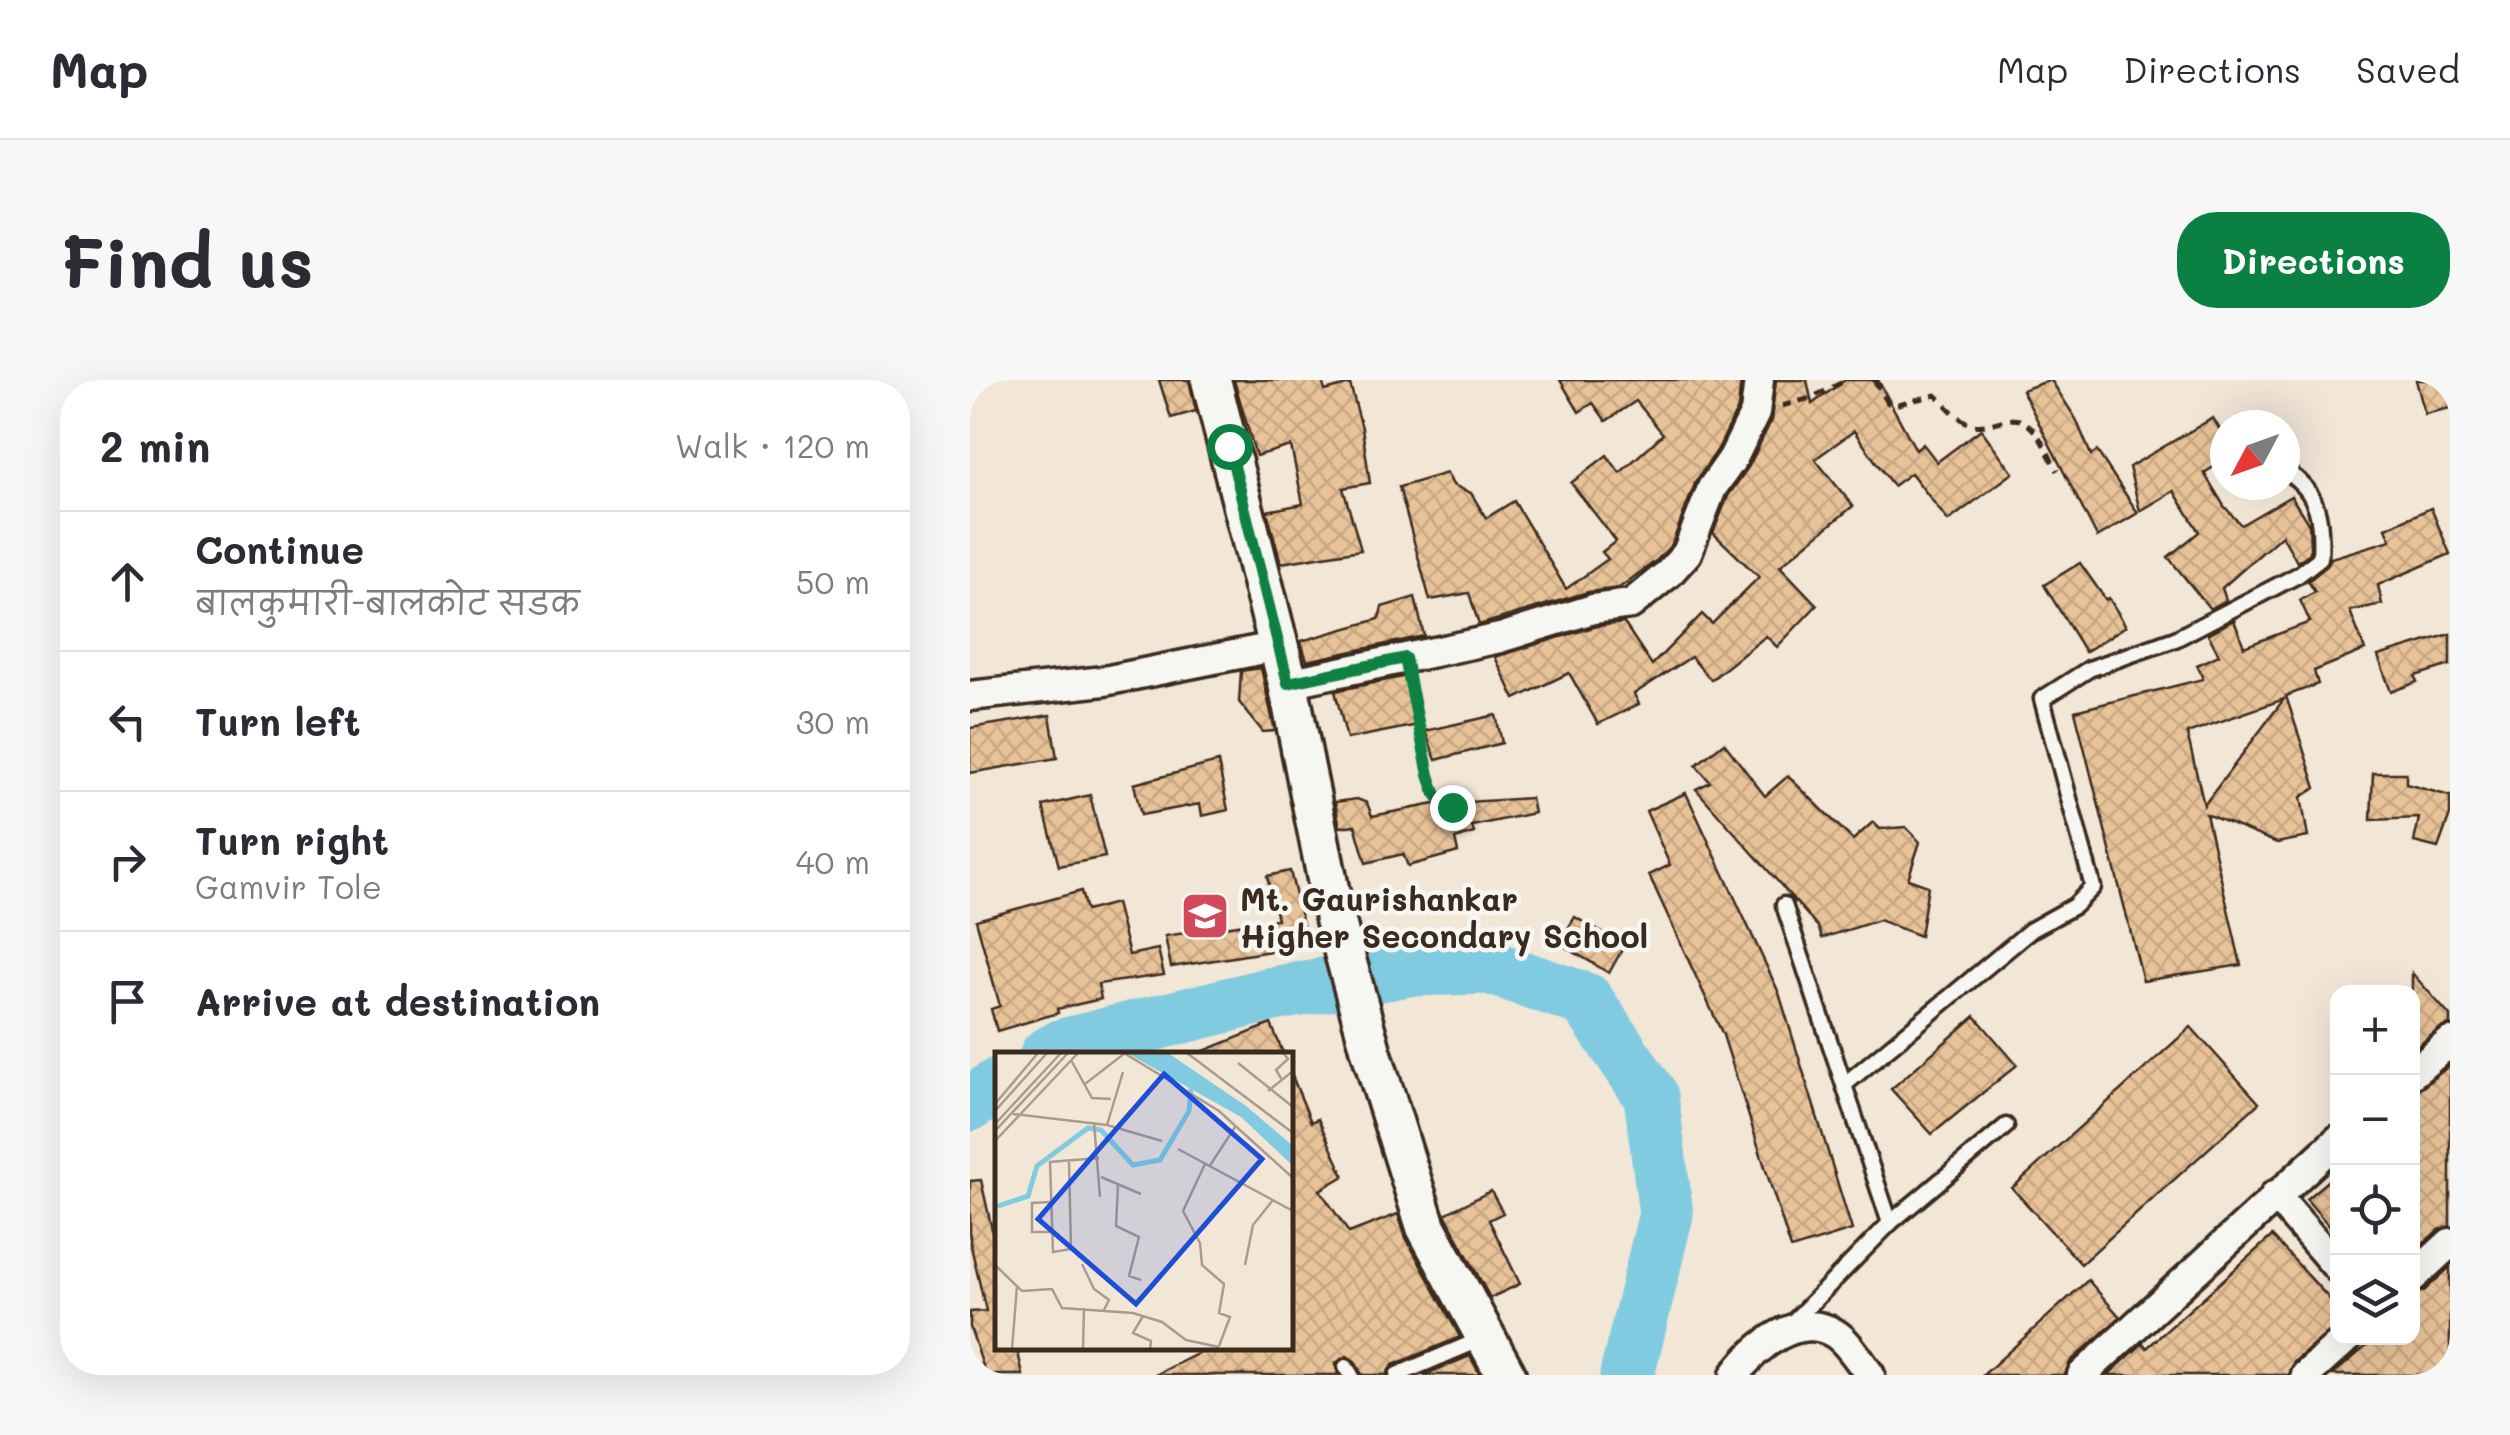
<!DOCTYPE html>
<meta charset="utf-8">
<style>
:root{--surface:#fff;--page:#f7f7f7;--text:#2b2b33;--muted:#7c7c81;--line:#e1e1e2;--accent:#0b8043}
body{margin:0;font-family:Mali,"Playpen Sans Deva",sans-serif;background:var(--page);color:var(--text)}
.controls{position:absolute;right:30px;bottom:30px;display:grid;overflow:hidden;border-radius:20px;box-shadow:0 10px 40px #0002}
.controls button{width:90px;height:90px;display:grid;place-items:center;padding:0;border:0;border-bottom:2px solid var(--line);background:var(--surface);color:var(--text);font:50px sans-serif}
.compass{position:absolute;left:1240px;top:30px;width:90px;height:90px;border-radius:50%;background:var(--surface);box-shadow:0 10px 40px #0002;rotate:229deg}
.stop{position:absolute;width:30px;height:30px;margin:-22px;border:8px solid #0b8043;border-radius:50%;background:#fff}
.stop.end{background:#0b8043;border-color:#fff;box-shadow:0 2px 10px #0008}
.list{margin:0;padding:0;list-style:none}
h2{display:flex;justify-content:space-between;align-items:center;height:130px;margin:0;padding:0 40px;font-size:42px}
h2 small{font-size:32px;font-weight:400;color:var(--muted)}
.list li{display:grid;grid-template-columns:65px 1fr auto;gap:30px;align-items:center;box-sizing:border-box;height:140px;padding:0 40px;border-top:2px solid var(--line)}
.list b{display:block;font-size:38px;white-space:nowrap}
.list p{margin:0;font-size:32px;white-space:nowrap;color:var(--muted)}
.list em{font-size:32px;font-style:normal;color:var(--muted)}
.icon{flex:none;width:55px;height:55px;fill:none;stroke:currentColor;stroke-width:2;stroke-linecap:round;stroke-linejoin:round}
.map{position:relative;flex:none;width:1480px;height:995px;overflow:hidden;border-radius:40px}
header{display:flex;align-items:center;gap:60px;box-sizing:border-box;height:140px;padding:0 50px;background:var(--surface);border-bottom:2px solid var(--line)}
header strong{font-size:48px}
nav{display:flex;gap:55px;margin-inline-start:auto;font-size:35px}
.intro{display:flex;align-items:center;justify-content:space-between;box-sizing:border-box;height:240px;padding:0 60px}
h1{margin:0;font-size:70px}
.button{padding:25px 45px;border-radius:40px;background:var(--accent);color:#fff;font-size:35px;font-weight:700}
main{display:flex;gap:60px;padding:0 60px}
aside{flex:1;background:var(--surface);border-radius:40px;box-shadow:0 10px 40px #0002}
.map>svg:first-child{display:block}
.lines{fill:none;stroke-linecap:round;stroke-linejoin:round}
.river{stroke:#81cbe1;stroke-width:55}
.building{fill:url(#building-cross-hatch);stroke:#3b2a1e;stroke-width:2.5;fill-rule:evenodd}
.lane-casing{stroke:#3b2a1e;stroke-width:21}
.street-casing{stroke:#3b2a1e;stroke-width:35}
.secondary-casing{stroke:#3b2a1e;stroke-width:45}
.path{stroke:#3b2a1e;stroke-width:5;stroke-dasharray:10 8;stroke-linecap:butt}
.lane{stroke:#f6f6f2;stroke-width:14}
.street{stroke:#f6f6f2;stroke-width:28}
.secondary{stroke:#f6f6f2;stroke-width:38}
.route{stroke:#0b8043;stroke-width:12}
.labels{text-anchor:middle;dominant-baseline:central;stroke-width:9;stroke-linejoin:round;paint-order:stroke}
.poi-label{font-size:32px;font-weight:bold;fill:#3b2a1e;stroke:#f6f6f2;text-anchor:start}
.inset-river{fill:none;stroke:#81cbe1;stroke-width:5}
.inset-road{fill:none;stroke:#a99b8d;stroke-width:2.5}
.view{fill:#1d4ed8;fill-opacity:0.15;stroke:#1d4ed8;stroke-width:5}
.inset-edge{fill:none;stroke:#3b2a1e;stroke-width:5}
</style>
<header>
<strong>Map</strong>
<nav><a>Map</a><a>Directions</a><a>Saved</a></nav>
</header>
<div class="intro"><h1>Find us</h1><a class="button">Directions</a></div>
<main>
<aside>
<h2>2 min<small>Walk · 120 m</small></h2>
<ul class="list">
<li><svg class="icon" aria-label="ahead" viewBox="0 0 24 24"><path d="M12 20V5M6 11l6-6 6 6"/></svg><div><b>Continue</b><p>बालकुमारी-बालकोट सडक</p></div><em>50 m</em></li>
<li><svg class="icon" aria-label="left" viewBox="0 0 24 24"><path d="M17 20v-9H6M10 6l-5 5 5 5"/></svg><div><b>Turn left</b></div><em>30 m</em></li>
<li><svg class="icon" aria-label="right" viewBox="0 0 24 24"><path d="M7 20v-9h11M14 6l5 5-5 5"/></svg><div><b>Turn right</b><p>Gamvir Tole</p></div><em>40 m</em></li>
<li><svg class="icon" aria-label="arrive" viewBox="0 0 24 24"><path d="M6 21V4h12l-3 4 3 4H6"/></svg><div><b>Arrive at destination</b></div></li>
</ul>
</aside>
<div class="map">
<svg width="1480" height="995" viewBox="0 0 1480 995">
<defs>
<pattern id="building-cross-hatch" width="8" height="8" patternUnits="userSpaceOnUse" patternTransform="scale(2.5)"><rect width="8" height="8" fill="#e8c298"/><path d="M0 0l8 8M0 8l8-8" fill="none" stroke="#c8a783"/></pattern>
</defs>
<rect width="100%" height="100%" fill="#f2e6d7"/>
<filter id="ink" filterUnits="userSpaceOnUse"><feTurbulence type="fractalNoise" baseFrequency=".01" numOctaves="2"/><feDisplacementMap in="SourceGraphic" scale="20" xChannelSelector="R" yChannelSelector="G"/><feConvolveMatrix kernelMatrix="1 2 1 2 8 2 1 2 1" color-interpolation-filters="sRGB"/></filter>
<g filter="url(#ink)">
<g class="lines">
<!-- river -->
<g class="river">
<polyline points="77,675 93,666 298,615 438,589 519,587 616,620 681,716 696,834 657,995"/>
<polyline points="0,724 28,705"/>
</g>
</g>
<!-- building -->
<g class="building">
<polygon points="189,0 219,0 226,31 201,38"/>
<polygon points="264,0 352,0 355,11 380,4 392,48 400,103 373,108 391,170 311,183 297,131 333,124 321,66 286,76"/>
<polygon points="590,0 771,0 768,28 748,69 726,101 702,164 687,180 649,208 618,212 509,245 499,213 460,220 429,107 477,93 483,105 501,113 516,138 544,121 596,209 638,179 632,172 646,161 601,103 637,75 650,93 693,54 666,21 636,41 623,23 609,32"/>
<polygon points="806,0 837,0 842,24 875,0 908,0 946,70 953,64 967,82 1011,49 1043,93 978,141 941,93 923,106 884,51 845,79 883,126 810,186 847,225 807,267 796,256 741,300 721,277 664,314 669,324 628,344 599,293 545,319 525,277 627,246 654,243 682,285 732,234 742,244 789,197 743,153 758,116 779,86 801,41"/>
<polygon points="1081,0 1106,39 1121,75 1127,71 1168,133 1127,157 1052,10"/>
<polygon points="1446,0 1480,0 1480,28 1455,34"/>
<polygon points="1243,38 1255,58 1255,80 1234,93 1254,126 1271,145 1321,116 1339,145 1340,165 1340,173 1327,182 1312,155 1252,208 1256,220 1240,229 1198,177 1229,152 1204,111 1170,131 1159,87"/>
<path d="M 1461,128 L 1480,174 L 1408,205 L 1412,224 L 1380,231 L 1395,270 L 1344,291 L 1348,304 L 1316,316 L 1346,408 L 1331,417 L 1338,457 L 1307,463 L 1236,434 L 1271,585 L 1173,601 L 1105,331 L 1233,299 L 1227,285 L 1249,275 L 1238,254 L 1264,240 L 1274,267 L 1340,242 L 1330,220 L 1345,212 L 1338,201 L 1357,186 L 1361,178 L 1421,160 L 1416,148 ZM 1314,319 L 1234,425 L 1217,353 Z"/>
<polygon points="1110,183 1136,220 1139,218 1156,246 1115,272 1074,205"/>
<polygon points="445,217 454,256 337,281 331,261 409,239 412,227"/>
<polygon points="1480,254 1480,285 1445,296 1447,302 1421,312 1408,276"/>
<polygon points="291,288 305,351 293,352 269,322 271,291"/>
<polygon points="437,296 448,345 377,359 365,311"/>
<polygon points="80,335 87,378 0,393 0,348"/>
<polygon points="526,335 532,363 466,380 455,351"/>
<polygon points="754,363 795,416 818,396 883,460 903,442 910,449 936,447 950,462 938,499 958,506 950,556 909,540 852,558 848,547 726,409 740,402 726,385"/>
<polygon points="248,382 258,430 232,436 230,424 171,435 164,404"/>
<polygon points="1403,393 1436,393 1436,404 1480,416 1480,435 1468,468 1444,462 1449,438 1401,440"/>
<polygon points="716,413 809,613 882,850 821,869 753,655 679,495 700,485 676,431"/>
<polygon points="120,415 135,477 89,486 73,426"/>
<polygon points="496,418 497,422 561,418 564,433 502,446 504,453 485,459 488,472 438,486 433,474 396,483 385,445 370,447 365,422 387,419 397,423 402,436"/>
<polygon points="320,491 338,565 201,587 195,556 307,539 297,496"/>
<polygon points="111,511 116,531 146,523 159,575 188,569 194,595 128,604 131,619 87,629 88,633 27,651 21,629 30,626 6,540"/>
<polygon points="605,537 654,566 639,593 589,563"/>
<polygon points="1442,593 1480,636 1480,645 1469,649 1442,671"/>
<polygon points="1005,636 1047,685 962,754 921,709"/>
<polygon points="301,644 314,675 226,675 226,674"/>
<polygon points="1221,647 1289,723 1111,884 1042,808"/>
<polygon points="1480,685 1480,846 1468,850 1442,874 1442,711 1453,707"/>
<polygon points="320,691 341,742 348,739 374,796 350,810 379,853 428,834 436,858 490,957 423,985 416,995 392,995 385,981 377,976 366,983 368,995 185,995 239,968 320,968"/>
<polygon points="1368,792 1368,856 1336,819"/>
<polygon points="11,800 28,877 28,968 47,968 53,995 16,995 0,947 0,932 16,931 0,862 0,801"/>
<polygon points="521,811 533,833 519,840 550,904 520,918 475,834"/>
<polygon points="1302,856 1368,928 1368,944 1324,982 1319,995 1138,995 1173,963 1177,968"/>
<polygon points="1480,887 1480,995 1362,995 1406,958 1442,958 1442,915 1454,911"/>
<polygon points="1118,900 1150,937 1100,982 1095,995 1013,995"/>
<polygon points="500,976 510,995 454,995"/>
</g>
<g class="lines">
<!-- lane casing -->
<g class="lane-casing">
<g id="lane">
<polyline points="814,525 920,843"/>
<path d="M 874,705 L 1061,550 L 1104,526 L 1123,507 L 1072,319 L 1119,289 L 1205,259 L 1328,195 L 1350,178 C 1352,142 1350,111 1315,91"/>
<polyline points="820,945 920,843 1036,746"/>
<polyline points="376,987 381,995"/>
<polyline points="427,995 514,958"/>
</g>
</g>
<!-- street casing -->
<g class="street-casing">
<g id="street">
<polyline points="318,303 530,258 623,229 661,224 699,193 717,173 742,108 763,78 785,33 789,0"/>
<polyline points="0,316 134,301 309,266"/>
<polyline points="1442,694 1480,662"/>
<polyline points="1305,815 1368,888"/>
<polyline points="1442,898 1480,863"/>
<path d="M 765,995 C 785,967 828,931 864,953 C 878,961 890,982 900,995"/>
<polyline points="1112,995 1368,760"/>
<polyline points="1336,995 1377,958"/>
</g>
</g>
<!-- secondary casing -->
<g class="secondary-casing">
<polyline id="secondary" points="241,0 318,303 365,539 401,671 456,847 536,995"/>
</g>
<!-- path -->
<g class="path">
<path d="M 904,0 L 918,23 L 928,24 L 966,15 C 976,25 989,41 1003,45 C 1021,49 1041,31 1057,44 C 1071,54 1079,76 1087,91"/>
<polyline points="812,26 841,18 877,0"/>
<polyline points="440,306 459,395 465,413 477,429 482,427 485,433"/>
</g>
<!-- lane -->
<use href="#lane" class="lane"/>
<!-- street -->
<use href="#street" class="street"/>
<!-- secondary -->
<use href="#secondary" class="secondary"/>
</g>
</g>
<g class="lines" filter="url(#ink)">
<!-- route -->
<polyline class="route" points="259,66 318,303 435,278 459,395 465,413 477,429 482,427"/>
</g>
<!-- icons -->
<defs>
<g id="school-square" transform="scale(2.5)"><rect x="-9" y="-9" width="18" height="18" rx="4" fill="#d1495b" stroke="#f6f6f2"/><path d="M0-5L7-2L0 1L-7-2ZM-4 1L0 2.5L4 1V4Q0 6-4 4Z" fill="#fff"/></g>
</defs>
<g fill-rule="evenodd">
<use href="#school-square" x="235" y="536"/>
</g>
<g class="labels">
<!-- poi labels -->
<g class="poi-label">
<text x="270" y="518">Mt. Gaurishankar<tspan x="270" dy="37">Higher Secondary School</tspan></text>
</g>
</g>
<!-- overview -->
<g transform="translate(25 672)">
<rect width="298" height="298" fill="#f2e6d7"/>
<path d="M 132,1 L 173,1 L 251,54 L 297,93 L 297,113 L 246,65 Z" fill="#81cbe1"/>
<path class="inset-river" d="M 0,155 L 33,144 L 42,114 L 93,76 L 106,78 L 138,113 L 165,108 L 194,59 L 196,37"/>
<path class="inset-road" d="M 129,1 L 224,59 L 298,126M 192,1 L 298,81M 76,8 L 97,46 L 116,47M 243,11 L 298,55M 287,28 L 281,18 L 293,7 L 288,1M 90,32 L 130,1M 273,39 L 298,19M 0,52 L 43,1M 0,59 L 52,1M 18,62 L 112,73 L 167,89M 99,71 L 105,145M 0,72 L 66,1M 112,73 L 128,20M 0,79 L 73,1M 0,89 L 83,1M 183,97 L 298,159M 74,110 L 76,197 L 58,200 L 55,110 L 104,106M 210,112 L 188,159 L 205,191 L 207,213 L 229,232 L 224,261 L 235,265 L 224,294M 214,115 L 240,75M 106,125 L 146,142M 123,133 L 121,174 L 144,185 L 134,224 L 146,228M 55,150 L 37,151 L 37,180 L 56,180M 87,212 L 99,237 L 114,248 L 109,258M 0,213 L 27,239 L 57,237 L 67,256 L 138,261 L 167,270 L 191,288 L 224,295M 250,213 L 258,173 L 278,148M 148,264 L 138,281 L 156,289 L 155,297M 17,297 L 22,234M 88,297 L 89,256"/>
<path class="view" d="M 169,22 L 267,107 L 141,252 L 43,167 Z"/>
<rect width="298" height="298" class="inset-edge"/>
</g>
</svg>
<div class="controls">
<button>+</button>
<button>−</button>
<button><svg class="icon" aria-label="locate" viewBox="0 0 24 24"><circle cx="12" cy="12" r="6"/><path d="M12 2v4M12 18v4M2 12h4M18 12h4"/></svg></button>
<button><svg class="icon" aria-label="layers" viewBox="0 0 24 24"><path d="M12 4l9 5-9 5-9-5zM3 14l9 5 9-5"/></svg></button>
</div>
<svg class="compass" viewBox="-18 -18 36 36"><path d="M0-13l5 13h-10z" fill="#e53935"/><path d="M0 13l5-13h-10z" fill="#7c7c81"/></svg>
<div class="stop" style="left:259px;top:66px"></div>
<div class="stop end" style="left:482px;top:427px"></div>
</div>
</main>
